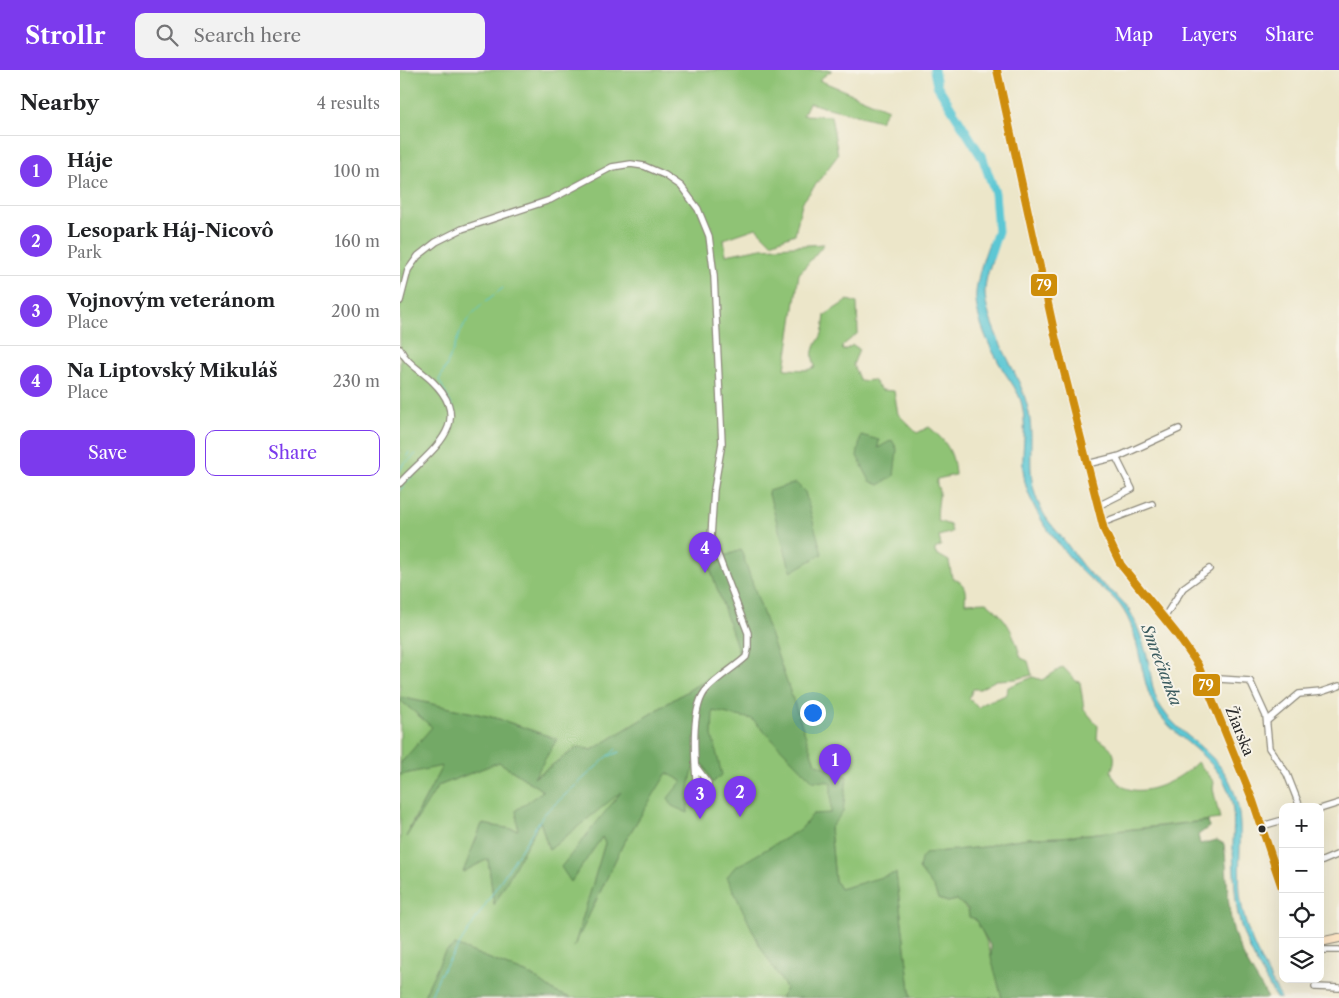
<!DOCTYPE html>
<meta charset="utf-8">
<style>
:root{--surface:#fff;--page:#f2f2f2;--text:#202124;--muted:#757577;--line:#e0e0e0;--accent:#7c3aed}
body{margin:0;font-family:"Libre Caslon Text",serif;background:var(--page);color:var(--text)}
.controls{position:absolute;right:15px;bottom:15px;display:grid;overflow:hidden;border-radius:10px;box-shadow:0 5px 20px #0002}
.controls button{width:45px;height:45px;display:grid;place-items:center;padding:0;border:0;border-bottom:1px solid var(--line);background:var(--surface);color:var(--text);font:25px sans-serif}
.you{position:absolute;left:412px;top:642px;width:18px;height:18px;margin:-12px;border:4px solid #fff;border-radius:50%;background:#1a73e8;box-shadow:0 0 0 8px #1a73e833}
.badge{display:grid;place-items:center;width:32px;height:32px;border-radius:50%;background:var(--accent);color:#fff;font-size:16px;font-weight:700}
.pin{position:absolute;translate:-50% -41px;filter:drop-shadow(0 1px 2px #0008)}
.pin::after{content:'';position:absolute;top:26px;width:18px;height:15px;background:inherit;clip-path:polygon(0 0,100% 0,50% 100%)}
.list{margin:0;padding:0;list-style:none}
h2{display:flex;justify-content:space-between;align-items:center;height:65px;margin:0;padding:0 20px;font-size:21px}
h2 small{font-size:16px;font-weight:400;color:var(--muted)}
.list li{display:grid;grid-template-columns:32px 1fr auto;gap:15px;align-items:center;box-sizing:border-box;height:70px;padding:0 20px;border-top:1px solid var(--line)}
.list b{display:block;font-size:19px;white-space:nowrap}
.list p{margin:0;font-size:16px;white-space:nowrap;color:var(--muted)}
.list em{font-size:16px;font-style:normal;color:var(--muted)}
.actions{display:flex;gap:10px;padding:15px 20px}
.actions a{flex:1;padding:11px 0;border:1px solid var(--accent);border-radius:10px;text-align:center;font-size:18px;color:var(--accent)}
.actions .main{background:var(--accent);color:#fff}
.icon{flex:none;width:28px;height:28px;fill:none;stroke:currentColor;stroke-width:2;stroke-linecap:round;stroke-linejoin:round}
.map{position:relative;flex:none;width:939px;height:928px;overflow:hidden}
header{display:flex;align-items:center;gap:30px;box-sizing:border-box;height:70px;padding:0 25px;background:var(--accent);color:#fff}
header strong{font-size:24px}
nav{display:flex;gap:28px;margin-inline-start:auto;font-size:18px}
.search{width:350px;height:45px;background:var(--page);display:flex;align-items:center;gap:12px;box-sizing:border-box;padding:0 18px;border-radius:10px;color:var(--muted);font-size:19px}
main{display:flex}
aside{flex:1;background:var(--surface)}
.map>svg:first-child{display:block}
.green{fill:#8fc375;stroke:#5d7750}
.forest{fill:#73a966;stroke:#4f6a48}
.water{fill:#5bc7d4;stroke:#437980}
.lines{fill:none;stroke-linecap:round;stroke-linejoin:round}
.stream{stroke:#5bc7d4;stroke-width:1}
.river{stroke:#5bc7d4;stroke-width:9}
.street-casing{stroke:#8c887a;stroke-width:8}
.secondary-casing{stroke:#8c887a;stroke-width:10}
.street{stroke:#fff;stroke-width:5.5}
.secondary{stroke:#fde5c5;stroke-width:8}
.bus-1-casing{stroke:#f7f3e8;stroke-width:11}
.bus-1{stroke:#ce8d09;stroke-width:8}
.bus-dot{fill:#2b2b2b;stroke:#f7f3e8;stroke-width:2}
.labels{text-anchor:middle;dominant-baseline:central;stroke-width:4;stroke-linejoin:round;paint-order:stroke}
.street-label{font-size:15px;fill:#2b2b2b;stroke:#f7f3e8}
.water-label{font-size:16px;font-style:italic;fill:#395a5e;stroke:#f7f3e8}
.line-badge{stroke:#f7f3e8;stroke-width:2}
.badge-label{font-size:14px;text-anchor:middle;font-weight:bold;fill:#fff}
</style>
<header>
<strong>Strollr</strong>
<div class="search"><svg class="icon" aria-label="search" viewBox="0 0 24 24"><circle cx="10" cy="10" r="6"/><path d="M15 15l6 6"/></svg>Search here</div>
<nav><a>Map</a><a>Layers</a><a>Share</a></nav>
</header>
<main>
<aside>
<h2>Nearby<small>4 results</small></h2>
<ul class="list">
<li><span class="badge">1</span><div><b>Háje</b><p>Place</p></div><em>100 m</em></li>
<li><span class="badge">2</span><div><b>Lesopark Háj-Nicovô</b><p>Park</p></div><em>160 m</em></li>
<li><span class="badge">3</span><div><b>Vojnovým veteránom</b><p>Place</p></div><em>200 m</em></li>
<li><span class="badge">4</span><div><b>Na Liptovský Mikuláš</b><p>Place</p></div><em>230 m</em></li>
</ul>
<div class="actions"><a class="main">Save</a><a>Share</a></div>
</aside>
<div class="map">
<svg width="939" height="928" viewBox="0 0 939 928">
<rect width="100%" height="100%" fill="#f7f3e8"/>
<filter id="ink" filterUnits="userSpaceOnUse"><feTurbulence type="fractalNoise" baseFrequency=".02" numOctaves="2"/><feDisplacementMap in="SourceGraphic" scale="10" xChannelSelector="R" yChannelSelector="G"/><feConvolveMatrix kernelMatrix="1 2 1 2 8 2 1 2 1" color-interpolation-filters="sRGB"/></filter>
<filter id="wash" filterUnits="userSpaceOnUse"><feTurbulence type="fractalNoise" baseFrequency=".0096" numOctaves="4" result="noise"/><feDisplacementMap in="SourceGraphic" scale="20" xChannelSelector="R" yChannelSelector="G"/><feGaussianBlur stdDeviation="1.12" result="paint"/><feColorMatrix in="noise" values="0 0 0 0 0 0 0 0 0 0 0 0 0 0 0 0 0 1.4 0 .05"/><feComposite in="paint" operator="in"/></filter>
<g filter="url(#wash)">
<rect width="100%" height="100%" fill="#ece6c9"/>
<!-- green -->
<g class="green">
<path d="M 0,0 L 432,0 L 419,10 L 488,39 L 480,51 L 409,33 L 403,45 L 431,46 L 438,85 L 402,133 L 395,164 L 371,173 L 356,158 L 324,169 L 326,185 L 361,178 L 424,174 L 399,204 L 385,299 L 408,300 L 415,297 C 410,279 413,281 421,266 C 424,260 424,251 425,245 L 448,230 L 457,233 L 458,263 L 442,276 L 443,281 L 453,275 L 459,279 L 453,295 L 460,311 L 473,310 L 481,320 L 494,321 L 498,344 L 517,363 L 529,357 C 546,371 554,382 555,405 L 537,409 C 536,415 538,416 539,421 C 540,428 536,440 538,451 L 550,455 L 552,462 L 539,466 L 541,476 L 535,479 L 535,483 L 549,491 L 552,508 C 566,513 566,520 565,533 L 586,532 C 608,549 613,562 621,588 L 628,591 L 632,605 L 616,609 L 596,610 L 580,619 L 573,619 L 569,628 L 578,638 C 587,629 597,630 607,624 L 608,617 L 633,607 L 642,610 L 663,597 L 676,611 L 680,612 L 684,639 L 698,656 L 697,669 C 712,675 719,686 711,701 C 724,739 778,713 797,692 L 814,712 L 813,719 L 820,749 L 662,767 L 628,768 L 601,772 L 584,777 L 526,783 L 538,829 L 548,832 L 557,830 C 589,856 592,891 602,928 L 511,928 L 496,804 L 440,819 L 435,810 L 430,758 L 435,752 L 352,812 L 381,909 L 386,918 L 386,928 L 171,928 L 155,922 L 133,906 L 55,875 L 44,883 L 23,928 L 0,928 L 0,705 L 43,695 L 9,759 L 38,716 L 99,692 L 143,721 L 119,760 L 82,754 L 64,801 L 88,789 L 94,834 L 140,750 L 149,780 L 223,719 L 171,811 L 202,767 L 205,773 L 176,872 L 222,776 L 241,745 L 302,612 L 192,680 L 178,677 L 132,709 L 157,669 L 96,648 L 0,627 Z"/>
<polygon points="0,630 33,657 0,694"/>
</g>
<!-- forest -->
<g class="forest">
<polygon points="461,365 479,370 478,378 492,370 497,379 494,406 479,415 470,411 457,386"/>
<polygon points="396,413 405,422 422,484 391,502 368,421"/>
<path d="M 341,480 L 415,693 L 447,706 L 443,742 L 430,758 L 435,810 L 440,819 L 496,803 L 511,928 L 381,928 L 386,918 L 360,876 L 327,807 L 334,798 L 401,759 L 413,744 L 431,743 L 431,712 L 413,711 L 352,649 L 313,641 L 312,665 L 322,705 L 312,713 L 304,695 L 297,692 C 288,710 288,725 288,743 L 272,736 L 268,728 L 282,711 L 267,703 L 222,776 L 174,877 L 205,773 L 202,767 L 171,812 L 161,797 L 221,722 L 149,780 L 140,751 L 94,835 L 88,789 L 63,802 L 82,754 L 118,760 L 116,740 L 143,721 L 99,692 L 38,716 L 6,767 L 42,696 L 0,705 L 0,694 L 32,657 L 0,630 L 0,627 L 96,648 L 157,669 L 134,708 L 178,677 L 192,680 L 320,601 L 339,583 L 308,492 Z"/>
<path d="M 808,751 L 809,757 L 798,765 L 800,774 L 817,770 L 824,774 C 828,803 826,833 834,863 C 841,886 856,907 868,928 L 602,928 L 591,888 L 591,877 L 575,849 L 569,847 L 568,839 L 557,830 L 548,832 L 538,829 L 534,818 L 519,799 L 521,789 L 526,783 L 584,777 L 601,772 L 628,768 L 662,767 Z"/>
<polygon points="55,875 133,906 155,922 171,928 23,928 44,883"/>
</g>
<!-- water -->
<path class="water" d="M 589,173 L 597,176 C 592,192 584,208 585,225 C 589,265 617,297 627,335 C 638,375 620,405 645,446 C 650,454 657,461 663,469 C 672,480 679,493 689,503 C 704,517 724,527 733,547 C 740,562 747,583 750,600 C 752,613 753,624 760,636 C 778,665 813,679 829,710 C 849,749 835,790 841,831 C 846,866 864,897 881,928 L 876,928 C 859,897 839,866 836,830 C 834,813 834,796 833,779 C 833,759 836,739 828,720 C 815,687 781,673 760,645 C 739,617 743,572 724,541 C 715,526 700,518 687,506 C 674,494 654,469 644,454 C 636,441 626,422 624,407 C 620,384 628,362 622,335 C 619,321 609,310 602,298 C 590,278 574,246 576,222 C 578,205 583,189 589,173 Z"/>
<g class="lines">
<!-- stream -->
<g class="stream">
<path d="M 42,373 L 50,364 L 55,342 L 39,310 C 48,295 53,279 60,263 C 67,245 88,229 103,218"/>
<polyline points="7,392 16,384"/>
<polyline points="0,401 9,382"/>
<polyline points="0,420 21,396"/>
<polyline points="209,686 220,682"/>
<polyline points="30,928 39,906 144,744 216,679"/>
</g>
<!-- river -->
<polyline class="river" points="534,0 537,15 583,89 595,123 598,161 590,185"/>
</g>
</g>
<g filter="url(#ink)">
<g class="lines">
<!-- street casing -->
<g class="street-casing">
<g id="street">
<path d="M 0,231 L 8,200 L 18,186 L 36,172 L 62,159 L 150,130 L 212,97 L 231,94 L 244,96 L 265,105 L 281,116 L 298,139 L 309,166 L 314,206 L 322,373 L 314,420 L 311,467 L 348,563 L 348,579 L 346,587 C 334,598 318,607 307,619 C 287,640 297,705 297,732 L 308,733 L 308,713 L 297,698"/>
<path d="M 0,279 C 7,294 21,300 32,311 C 77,354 29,381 0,413"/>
<polyline points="687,394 720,386 779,359"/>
<polyline points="698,436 732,419 716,387"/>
<polyline points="702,453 752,434"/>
<polyline points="764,548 783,518 809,499"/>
<polyline points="804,608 850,611 866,646 869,678 887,704 900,737"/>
<polyline points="867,651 899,624 921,622 939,616"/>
<polyline points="920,739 939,733"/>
<polyline points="862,756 883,750"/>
<polyline points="920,792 939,784"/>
<polyline points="920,880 939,880"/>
<polyline points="915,917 939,918"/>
</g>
</g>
<!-- secondary casing -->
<g class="secondary-casing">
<g id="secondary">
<polyline points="597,0 656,270 704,460 721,495 776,563 798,595 853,731 883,821"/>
<polyline points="920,872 939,868"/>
</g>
</g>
<!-- street -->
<use href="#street" class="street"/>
<!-- secondary -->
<use href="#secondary" class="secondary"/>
<!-- bus-1 casing -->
<g class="bus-1-casing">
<polyline id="bus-1" points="597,0 656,270 704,460 721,495 776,563 798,595 853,731 883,821"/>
</g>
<!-- bus-1 -->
<use href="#bus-1" class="bus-1"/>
</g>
</g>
<!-- markers -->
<circle class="bus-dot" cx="862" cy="759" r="4.5"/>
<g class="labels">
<!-- street labels -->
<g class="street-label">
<text transform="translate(840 661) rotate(68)">Žiarska</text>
</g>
<!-- water labels -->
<g class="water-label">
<text transform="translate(762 595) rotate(69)">Smrečianka</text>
</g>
</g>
<g class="line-badge">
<rect x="630" y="203" width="28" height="24" rx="5" fill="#ce8d09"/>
<rect x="792" y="603" width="29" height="24" rx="5" fill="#ce8d09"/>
</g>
<g class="badge-label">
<text x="644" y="220">79</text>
<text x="806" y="620">79</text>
</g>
</svg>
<div class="controls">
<button>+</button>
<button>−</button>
<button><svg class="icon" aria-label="locate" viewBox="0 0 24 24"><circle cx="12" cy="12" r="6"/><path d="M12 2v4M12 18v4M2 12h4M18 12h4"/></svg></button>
<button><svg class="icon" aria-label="layers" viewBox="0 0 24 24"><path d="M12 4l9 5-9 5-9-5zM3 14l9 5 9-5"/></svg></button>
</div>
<div class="you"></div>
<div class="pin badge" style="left:435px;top:715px">1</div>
<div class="pin badge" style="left:340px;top:747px">2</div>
<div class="pin badge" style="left:300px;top:749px">3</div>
<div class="pin badge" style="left:305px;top:503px">4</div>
</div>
</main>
